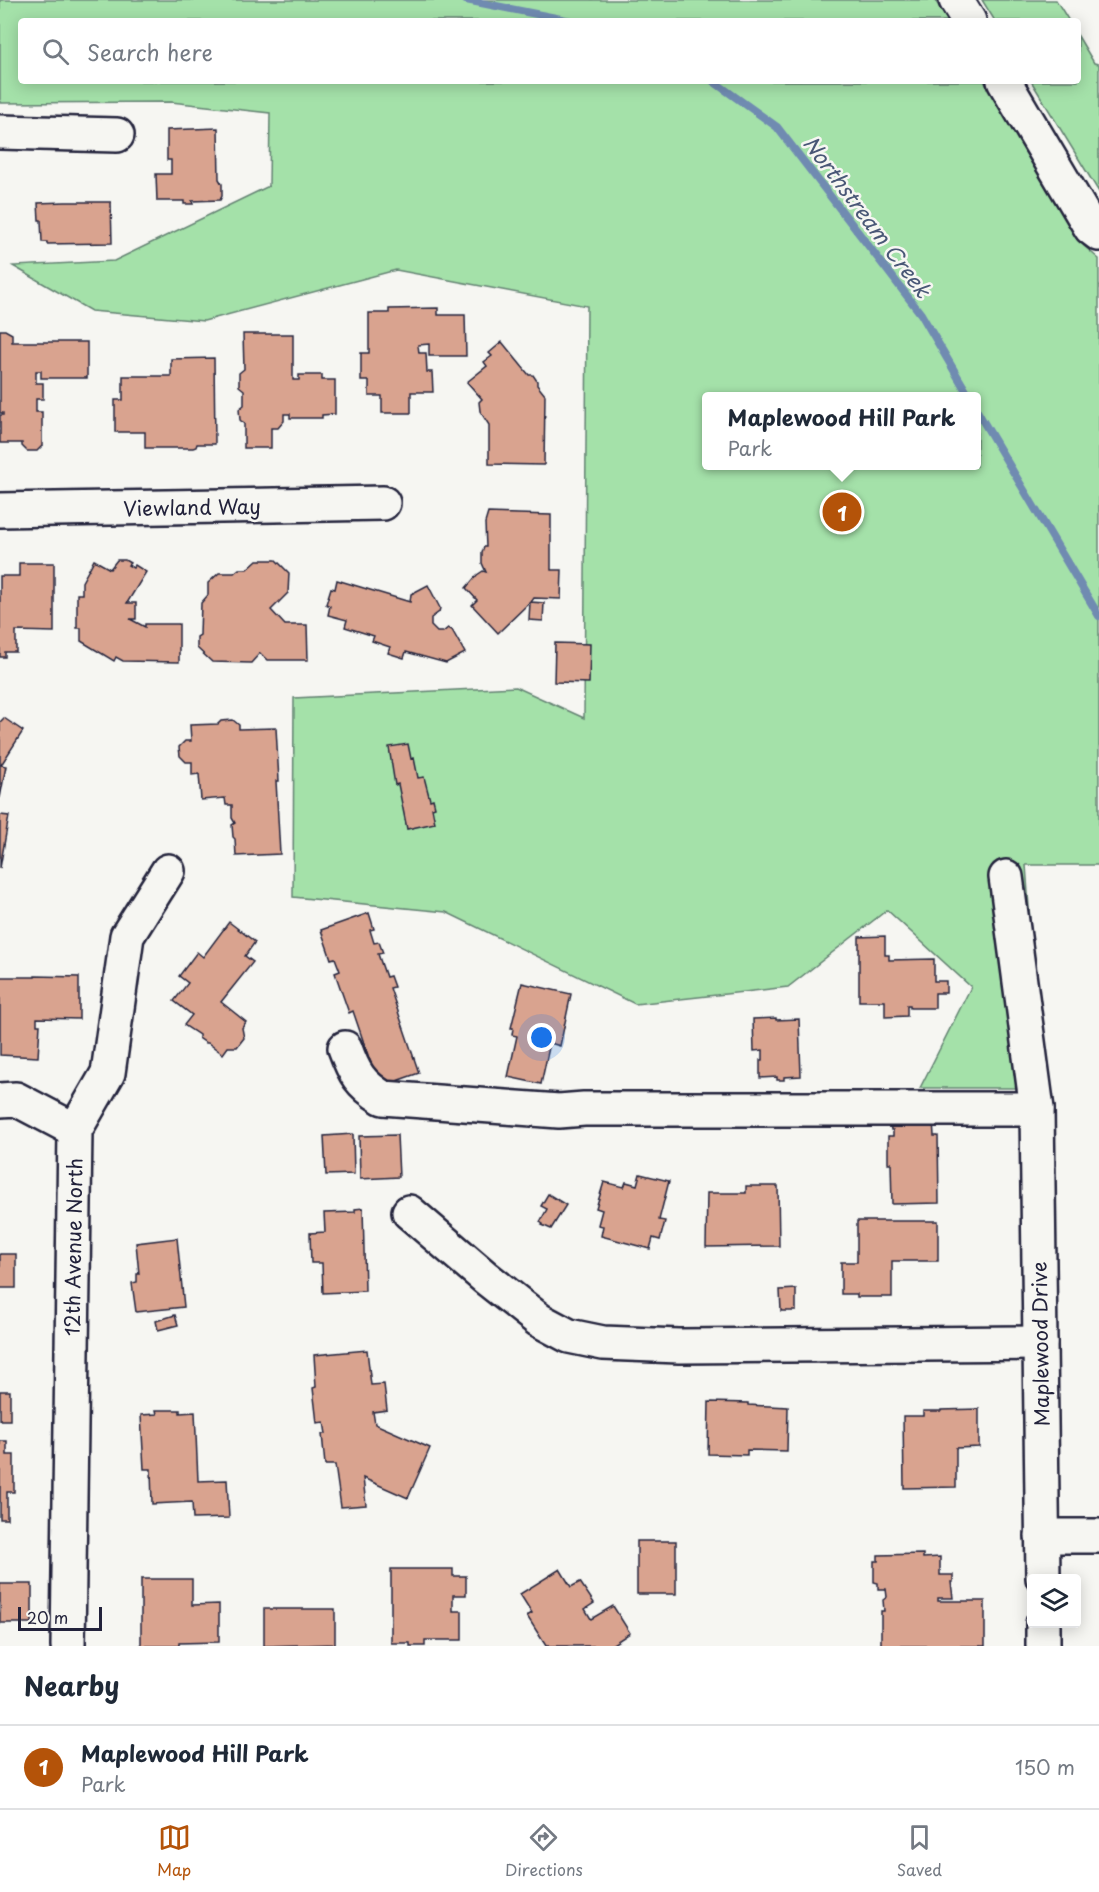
<!DOCTYPE html>
<style>
:root{--surface:#fff;--page:#f2f2f3;--text:#1f2937;--muted:#747a83;--line:#e0e1e3;--accent:#b45309}
body{margin:0;font-family:"Playpen Sans",sans-serif;background:var(--page);color:var(--text)}
.controls{position:absolute;right:18px;bottom:18px;display:grid;overflow:hidden;border-radius:6px;box-shadow:0 3px 15px #0003}
.controls button{width:54px;height:54px;display:grid;place-items:center;padding:0;border:0;border-bottom:2px solid var(--line);background:var(--surface);color:var(--text);font:30px sans-serif}
.scale{position:absolute;left:18px;bottom:15px;width:84px;box-sizing:border-box;padding-left:6px;border:3px solid #22223b;border-top:0;font-size:16px;line-height:21px;white-space:nowrap;color:#22223b;-webkit-text-stroke:4px #f6f6f2;paint-order:stroke}
.you{position:absolute;left:542px;top:1038px;width:21px;height:21px;margin:-15px;border:4px solid #fff;border-radius:50%;background:#1a73e8;box-shadow:0 0 0 9px #1a73e833}
.badge{display:grid;place-items:center;width:39px;height:39px;border-radius:50%;background:var(--accent);color:#fff;font-size:20px;font-weight:700}
.pin{position:absolute;translate:-50% -50%;border:3px solid #fff;box-shadow:0 2px 6px #0006}
.popup{position:absolute;left:702px;top:392px;width:279px;height:78px;box-sizing:border-box;display:grid;place-content:center;border-radius:6px;background:var(--surface);filter:drop-shadow(0 2px 4px #0005);font-size:20px;white-space:nowrap;color:var(--muted)}
.popup b{font-size:22px;color:var(--text)}
.popup::after{content:'';position:absolute;left:50%;top:100%;margin-left:-12px;border:12px solid transparent;border-top-color:var(--surface)}
.list{margin:0;padding:0;list-style:none}
h2{display:flex;justify-content:space-between;align-items:center;height:78px;margin:0;padding:0 24px;font-size:26px}
h2 small{font-size:20px;font-weight:400;color:var(--muted)}
.list li{display:grid;grid-template-columns:39px 1fr auto;gap:18px;align-items:center;box-sizing:border-box;height:84px;padding:0 24px;border-top:2px solid var(--line)}
.list b{display:block;font-size:22px;white-space:nowrap}
.list p{margin:0;font-size:20px;white-space:nowrap;color:var(--muted)}
.list em{font-size:20px;font-style:normal;color:var(--muted)}
.icon{flex:none;width:33px;height:33px;fill:none;stroke:currentColor;stroke-width:2;stroke-linecap:round;stroke-linejoin:round}
.map{position:relative;flex:none;width:1099px;height:1646px;overflow:hidden}
.search{position:absolute;background:var(--surface);box-shadow:0 3px 15px #0003;left:18px;right:18px;top:18px;height:66px;display:flex;align-items:center;gap:15px;box-sizing:border-box;padding:0 21px;border-radius:6px;color:var(--muted);font-size:22px}
.sheet{height:162px;background:var(--surface)}
nav{display:flex;justify-content:space-around;align-items:center;box-sizing:border-box;height:84px;border-top:2px solid var(--line);background:var(--surface);font-size:16px;color:var(--muted)}
nav a{display:grid;justify-items:center;gap:3px}
nav .on{color:var(--accent)}
.map>svg:first-child{display:block}
.green{fill:#a4e1a9;stroke:#638272;stroke-width:1.5;fill-rule:evenodd}
.lines{fill:none;stroke-linecap:round;stroke-linejoin:round}
.stream{stroke:#708bb1;stroke-width:8}
.building{fill:#d9a38f;stroke:#22223b;stroke-width:1.5}
.minor-casing{stroke:#22223b;stroke-width:38}
.major-casing{stroke:#22223b;stroke-width:38}
.minor{stroke:#f6f6f2;stroke-width:33}
.major{stroke:#f6f6f2;stroke-width:33}
.labels{text-anchor:middle;dominant-baseline:central;stroke-width:5;stroke-linejoin:round;paint-order:stroke}
.street-label{font-size:20px;fill:#22223b;stroke:#f6f6f2}
.water-label{font-size:21px;font-style:italic;fill:#495776;stroke:#f6f6f2}
</style>
<div class="map">
<svg width="1099" height="1646" viewBox="0 0 1099 1646">
<rect width="100%" height="100%" fill="#f6f6f2"/>
<filter id="ink" filterUnits="userSpaceOnUse"><feTurbulence type="fractalNoise" baseFrequency=".0167" numOctaves="2"/><feDisplacementMap in="SourceGraphic" scale="12" xChannelSelector="R" yChannelSelector="G"/><feConvolveMatrix kernelMatrix="1 2 1 2 8 2 1 2 1" color-interpolation-filters="sRGB"/></filter>
<g filter="url(#ink)">
<!-- green -->
<g class="green">
<path d="M 0,0 L 935,0 L 948,21 L 21,21 L 21,81 L 984,81 L 1084,246 L 1099,259 L 1099,865 L 1026,865 L 1042,1088 L 920,1088 L 971,987 L 887,910 L 788,987 L 635,1004 L 446,912 L 293,897 L 294,698 L 516,687 L 584,718 L 587,306 L 396,270 L 204,321 L 91,311 L 13,266 L 114,261 L 269,186 L 270,113 L 171,102 L 0,103 ZM 707,396 L 977,396 L 977,466 L 707,466 Z"/>
<polygon points="982,0 1056,0 1069,21 995,21"/>
<polygon points="1078,36 1094,63 1099,64 1099,192 1031,81 1078,81"/>
</g>
<g class="lines">
<!-- stream -->
<g class="stream">
<polyline points="466,0 571,21"/>
<polyline points="713,81 777,127 921,314 969,396"/>
<polyline points="977,411 1099,616"/>
</g>
</g>
<!-- building -->
<g class="building">
<polygon points="218,128 219,179 222,184 222,196 220,200 192,201 193,204 184,204 184,201 157,201 156,174 171,174 171,160 167,160 167,130"/>
<polygon points="65,202 111,202 112,243 47,244 47,242 42,242 41,220 39,220 38,203"/>
<polygon points="438,308 438,315 465,315 466,356 429,356 429,344 418,345 419,353 426,353 427,372 432,372 433,392 411,392 411,413 382,413 382,396 369,396 369,381 361,381 361,353 369,353 369,313 389,313 389,309"/>
<polygon points="0,330 5,330 12,334 12,342 87,342 87,378 41,378 41,371 36,371 36,383 43,383 43,399 36,399 36,412 42,412 42,446 37,451 27,451 22,446 22,443 0,443 0,415 3,415 3,413 0,413"/>
<polygon points="243,334 293,334 293,380 299,380 299,375 322,375 322,380 335,380 335,414 322,415 322,418 290,418 290,414 284,414 284,421 278,428 271,428 271,448 244,448 244,424 240,420 239,409 244,405 244,390 239,386 239,373 244,369"/>
<polygon points="502,342 529,375 533,375 537,381 537,385 545,395 544,465 489,464 489,425 480,411 479,402 482,399 467,382 487,366 484,362 492,356 489,353"/>
<polygon points="214,358 215,444 197,444 196,447 193,448 145,448 145,432 115,432 115,400 123,400 123,376 171,376 171,359"/>
<polygon points="488,513 551,515 551,570 562,570 561,599 534,598 531,602 544,603 543,621 529,620 530,602 498,633 472,605 477,600 466,588 477,575 483,571 486,572 482,563 482,553 484,547 486,547 485,523"/>
<polygon points="94,560 110,569 117,560 125,560 130,563 128,565 133,568 135,565 146,572 127,603 136,603 136,619 130,619 145,627 145,624 179,624 179,662 123,661 116,657 114,661 81,641 81,628 77,628 77,594 82,594 82,582"/>
<polygon points="257,560 276,560 289,573 288,593 271,610 285,625 307,625 308,660 267,660 260,653 251,663 212,662 197,648 197,637 200,635 201,603 208,595 208,583 219,573 234,573 239,569 247,569"/>
<polygon points="19,563 54,563 54,632 16,631 16,652 5,652 5,657 0,657 0,576 19,576"/>
<polygon points="337,580 410,602 411,594 428,585 440,608 439,612 431,618 431,626 437,632 443,632 448,628 452,630 465,653 446,663 406,652 404,658 388,653 390,647 372,641 374,636 345,627 347,620 328,615 330,606 326,604 331,588 335,589"/>
<polygon points="555,643 590,644 589,683 554,682"/>
<polygon points="4,718 23,731 1,765 6,766 0,798 0,722"/>
<polygon points="233,720 239,725 239,729 276,728 279,781 276,781 280,854 236,856 235,839 233,837 232,825 235,823 232,818 232,805 226,805 225,798 201,800 199,774 192,775 192,762 186,762 180,756 179,747 185,741 191,741 190,725 218,724 221,721"/>
<polygon points="408,744 411,759 414,758 418,778 424,777 430,800 433,799 435,807 432,808 435,823 407,829 398,784 395,785 389,747"/>
<polygon points="0,815 9,816 0,868"/>
<polygon points="369,913 374,929 370,930 374,943 379,942 383,953 378,954 386,977 390,976 394,987 390,988 419,1073 379,1087 353,1011 349,1013 335,973 340,971 335,958 331,959 321,930"/>
<polygon points="229,922 255,942 245,956 253,962 221,1002 246,1022 242,1028 244,1038 237,1047 228,1047 223,1054 208,1043 206,1043 199,1038 199,1035 184,1025 192,1015 174,1001 188,983 179,976 197,952 203,957"/>
<polygon points="885,936 885,955 889,955 889,960 934,959 934,981 946,981 946,993 935,993 935,1008 910,1008 910,1005 907,1005 907,1016 885,1017 885,1001 859,1001 859,937"/>
<polygon points="35,976 79,977 79,1019 37,1018 37,1025 40,1025 38,1057 0,1055 0,977 35,977"/>
<polygon points="522,983 571,994 560,1046 550,1043 541,1084 508,1077 517,1036 512,1035 513,1028 511,1028"/>
<polygon points="776,1018 776,1020 799,1019 801,1076 784,1077 784,1080 777,1080 777,1077 760,1078 760,1060 763,1060 763,1050 754,1051 753,1019"/>
<polygon points="933,1120 934,1136 938,1136 939,1203 892,1204 891,1163 888,1163 888,1136 893,1136 893,1130 891,1130 890,1121"/>
<polygon points="353,1134 354,1174 326,1175 324,1136"/>
<polygon points="397,1135 399,1177 360,1179 359,1136"/>
<polygon points="640,1174 669,1181 659,1220 665,1221 660,1240 653,1238 650,1249 601,1236 603,1226 598,1225 602,1210 596,1208 604,1182 624,1187 626,1182 637,1185"/>
<polygon points="746,1186 778,1186 779,1246 706,1247 707,1193 746,1193"/>
<polygon points="548,1194 566,1205 551,1229 542,1225 543,1224 540,1222 547,1209 541,1206"/>
<polygon points="363,1208 365,1291 323,1293 322,1263 311,1263 310,1233 325,1232 324,1213 355,1212 355,1209"/>
<polygon points="857,1221 938,1221 938,1261 892,1261 892,1297 857,1297 857,1294 841,1294 841,1262 857,1262"/>
<polygon points="177,1238 184,1307 136,1312 132,1283 137,1282 137,1274 139,1274 136,1243"/>
<rect x="0" y="1254" width="16" height="34"/>
<polygon points="796,1289 796,1311 781,1311 780,1290"/>
<polygon points="175,1315 178,1325 158,1330 156,1321"/>
<polygon points="367,1350 371,1385 384,1384 387,1410 373,1412 375,1424 430,1448 408,1498 363,1478 366,1505 341,1507 335,1465 325,1465 322,1434 326,1434 324,1422 317,1423 313,1388 316,1387 314,1355"/>
<rect x="0" y="1391" width="10" height="29"/>
<polygon points="709,1402 748,1403 748,1405 788,1407 787,1451 747,1450 747,1455 708,1454"/>
<polygon points="979,1409 979,1447 956,1448 956,1487 904,1488 903,1416 923,1416 923,1411 941,1411 941,1410"/>
<polygon points="156,1410 180,1410 180,1413 195,1412 198,1481 227,1480 229,1518 193,1519 192,1502 152,1504 151,1469 144,1469 141,1415 157,1414"/>
<polygon points="0,1441 7,1441 7,1455 14,1455 14,1492 7,1492 7,1519 0,1519"/>
<rect x="637" y="1541" width="39" height="53"/>
<polygon points="923,1554 923,1558 940,1557 940,1575 953,1575 953,1582 951,1582 953,1598 938,1598 938,1601 985,1601 985,1646 881,1646 881,1611 884,1611 883,1600 887,1597 886,1589 878,1589 878,1583 874,1582 874,1561 878,1561 878,1555"/>
<polygon points="391,1569 453,1569 453,1576 466,1576 466,1595 453,1595 453,1611 462,1611 462,1640 425,1640 425,1646 410,1646 410,1643 391,1643"/>
<polygon points="560,1569 571,1587 580,1582 594,1603 585,1609 591,1619 613,1606 630,1633 610,1646 546,1646 527,1616 532,1613 520,1594"/>
<polygon points="141,1579 192,1579 192,1605 219,1604 219,1642 179,1643 179,1646 141,1646"/>
<rect x="0" y="1584" width="32" height="39"/>
<polygon points="264,1609 335,1609 335,1644 264,1646"/>
</g>
<g class="lines">
<!-- minor casing -->
<g class="minor-casing">
<g id="minor">
<polyline points="0,132 117,135"/>
<polyline points="0,510 383,503"/>
<polyline points="1006,877 1037,1109 1043,1578"/>
<path d="M 345,1048 C 354,1073 360,1084 383,1098 L 559,1111 L 584,1109 L 1037,1109"/>
<polyline points="0,1100 16,1099 75,1130"/>
<polyline points="409,1212 486,1278 539,1320 569,1336 603,1343 679,1346 1040,1343"/>
<polyline points="1042,1536 1099,1536"/>
<polyline points="1043,1624 1043,1646"/>
<polyline points="68,1646 75,1130 108,1073 127,936 168,871"/>
</g>
</g>
<!-- major casing -->
<g class="major-casing">
<g id="major">
<polyline points="956,0 969,21"/>
<polyline points="1004,81 1091,228 1099,234"/>
</g>
</g>
<!-- minor -->
<use href="#minor" class="minor"/>
<!-- major -->
<use href="#major" class="major"/>
</g>
</g>
<g class="labels">
<!-- street labels -->
<g class="street-label">
<text transform="translate(192 507) rotate(-1)">Viewland Way</text>
<text transform="translate(73 1247) rotate(-89)">12th Avenue North</text>
<text transform="translate(1040 1344) rotate(-91)">Maplewood Drive</text>
</g>
<!-- water labels -->
<g class="water-label">
<text transform="translate(868 216) rotate(53)">Northstream Creek</text>
</g>
</g>
</svg>
<div class="controls">
<button><svg class="icon" aria-label="layers" viewBox="0 0 24 24"><path d="M12 4l9 5-9 5-9-5zM3 14l9 5 9-5"/></svg></button>
</div>
<div class="scale">20 m</div>
<div class="you"></div>
<div class="pin badge" style="left:842px;top:512px">1</div>
<div class="popup"><b>Maplewood Hill Park</b>Park</div>
<div class="search"><svg class="icon" aria-label="search" viewBox="0 0 24 24"><circle cx="10" cy="10" r="6"/><path d="M15 15l6 6"/></svg>Search here</div>
</div>
<section class="sheet">
<h2>Nearby<small></small></h2>
<ul class="list">
<li><span class="badge">1</span><div><b>Maplewood Hill Park</b><p>Park</p></div><em>150 m</em></li>
</ul>
</section>
<nav>
<a class="on"><svg class="icon" aria-label="map" viewBox="0 0 24 24"><path d="M3 6l6-2 6 2 6-2v14l-6 2-6-2-6 2zM9 4v14M15 6v14"/></svg>Map</a>
<a><svg class="icon" aria-label="directions" viewBox="0 0 24 24"><path d="M12 3l9 9-9 9-9-9zM9 14v-3h6M13 9l2 2-2 2"/></svg>Directions</a>
<a><svg class="icon" aria-label="saved" viewBox="0 0 24 24"><path d="M7 4h10v16l-5-4-5 4z"/></svg>Saved</a>
</nav>
